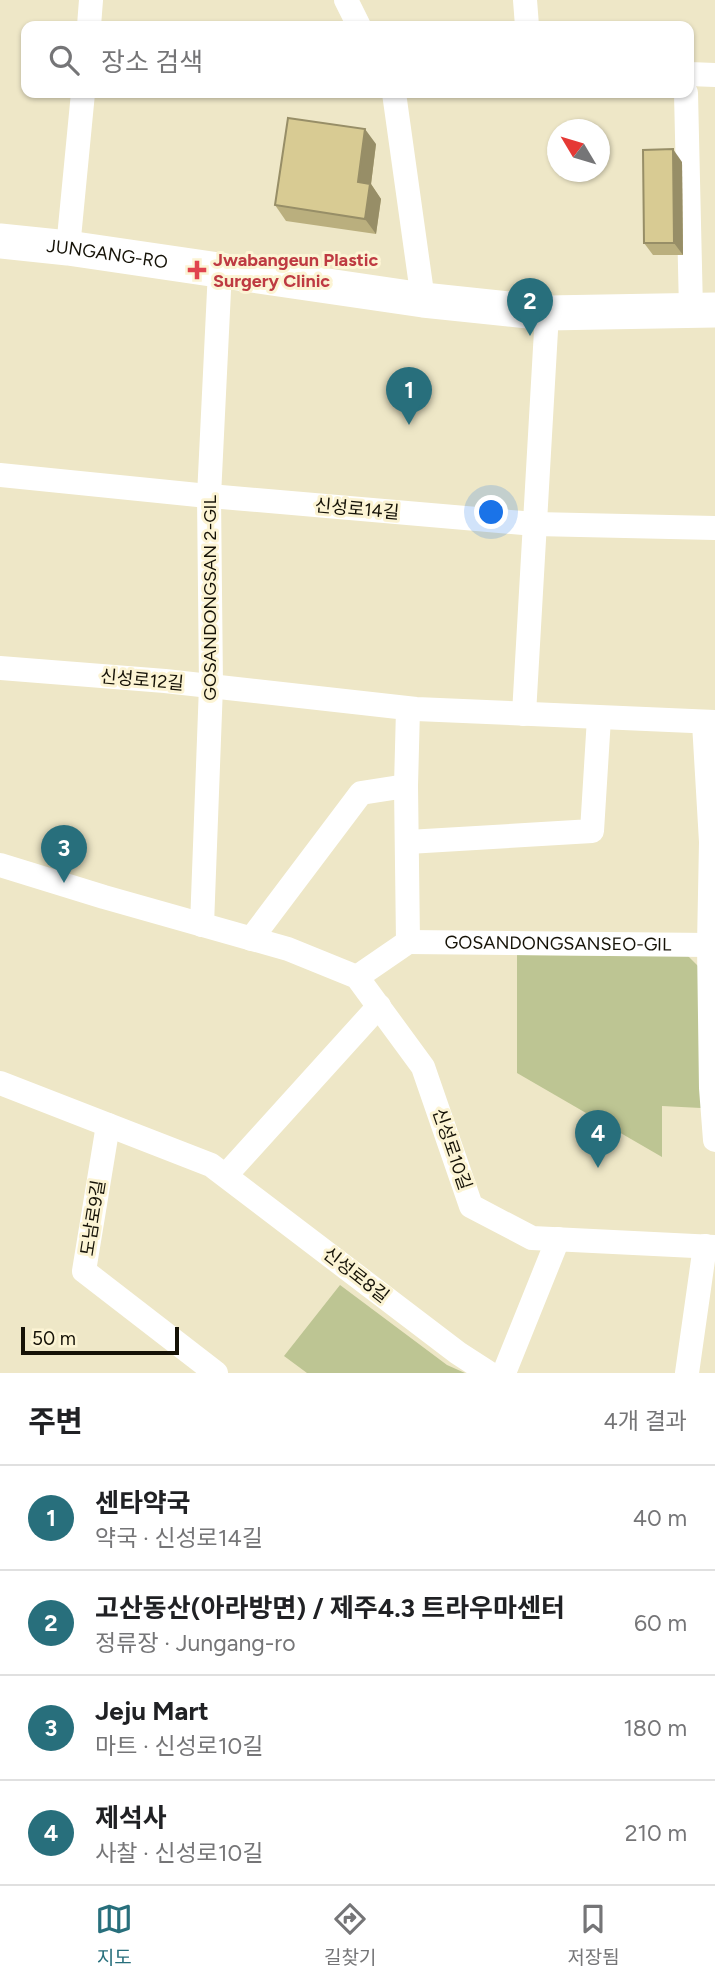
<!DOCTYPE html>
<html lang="ko">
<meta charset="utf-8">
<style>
:root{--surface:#fff;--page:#f6f6f6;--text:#202124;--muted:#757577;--line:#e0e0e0;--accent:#286f7c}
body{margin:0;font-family:Figtree,"Noto Sans KR",sans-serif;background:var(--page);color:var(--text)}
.compass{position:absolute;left:547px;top:119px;width:63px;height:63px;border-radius:50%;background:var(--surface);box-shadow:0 2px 5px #0004;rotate:308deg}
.scale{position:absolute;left:21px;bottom:18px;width:158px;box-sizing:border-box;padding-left:7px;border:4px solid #151207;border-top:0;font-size:19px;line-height:24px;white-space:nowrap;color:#151207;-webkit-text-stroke:5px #fcf4d4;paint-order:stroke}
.you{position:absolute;left:492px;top:513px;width:24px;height:24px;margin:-18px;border:5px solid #fff;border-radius:50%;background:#1a73e8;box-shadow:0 0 0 10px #1a73e833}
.badge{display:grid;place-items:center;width:46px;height:46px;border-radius:50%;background:var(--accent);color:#fff;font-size:23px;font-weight:700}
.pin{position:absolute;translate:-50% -58px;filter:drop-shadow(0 2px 4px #0008)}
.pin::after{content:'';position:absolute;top:37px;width:24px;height:21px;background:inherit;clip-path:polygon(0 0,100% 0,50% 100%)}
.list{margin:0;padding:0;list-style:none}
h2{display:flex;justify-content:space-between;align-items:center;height:91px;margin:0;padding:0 28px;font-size:30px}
h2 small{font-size:23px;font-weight:400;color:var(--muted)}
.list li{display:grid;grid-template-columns:46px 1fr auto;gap:21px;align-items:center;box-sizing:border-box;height:105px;padding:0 28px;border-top:2px solid var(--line)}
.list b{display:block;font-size:26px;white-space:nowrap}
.list p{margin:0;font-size:23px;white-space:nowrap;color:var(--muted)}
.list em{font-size:23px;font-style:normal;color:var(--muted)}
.icon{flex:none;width:38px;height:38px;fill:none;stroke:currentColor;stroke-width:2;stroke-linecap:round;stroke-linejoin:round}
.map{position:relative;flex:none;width:715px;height:1373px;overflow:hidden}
.search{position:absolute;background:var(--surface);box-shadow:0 2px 5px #0004;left:21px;right:21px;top:21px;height:77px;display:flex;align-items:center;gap:18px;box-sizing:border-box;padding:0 24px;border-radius:14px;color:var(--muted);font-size:26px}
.sheet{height:511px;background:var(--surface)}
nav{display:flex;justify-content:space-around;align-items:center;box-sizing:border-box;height:98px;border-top:2px solid var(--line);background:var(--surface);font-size:19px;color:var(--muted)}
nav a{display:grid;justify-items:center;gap:4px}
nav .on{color:var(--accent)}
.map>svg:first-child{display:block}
.green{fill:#bdc593}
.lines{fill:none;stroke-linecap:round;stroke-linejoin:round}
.street{stroke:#fff;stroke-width:24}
.secondary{stroke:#fff;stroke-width:35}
.wall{fill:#baaf7e}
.shaded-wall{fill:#978e67}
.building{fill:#d8cb93;stroke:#978e67;stroke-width:2}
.health-dot{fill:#e0444e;stroke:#fcf4d4;stroke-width:2.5}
.labels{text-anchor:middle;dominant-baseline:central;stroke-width:6;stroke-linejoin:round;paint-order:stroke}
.street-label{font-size:18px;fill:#151207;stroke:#fcf4d4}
.health-label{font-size:18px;font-weight:bold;fill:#be3a42;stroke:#fcf4d4;text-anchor:start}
</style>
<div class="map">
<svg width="715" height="1373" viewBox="0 0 715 1373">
<rect width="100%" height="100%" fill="#eee7c7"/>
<!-- green -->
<g class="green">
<polygon points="517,955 688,956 701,969 701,1108 662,1106 662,1157 517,1073"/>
<polygon points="340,1285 447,1365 465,1373 307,1373 284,1356"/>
</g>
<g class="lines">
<!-- street -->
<g class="street">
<polyline points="346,0 359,26"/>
<polyline points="525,0 527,26"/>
<polyline points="89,26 91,0"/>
<polyline points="689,74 715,75"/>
<polyline points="394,93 423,300"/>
<polyline points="686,93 691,310"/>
<polyline points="68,248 83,93"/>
<polyline points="0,475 198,495 535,524 715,528"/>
<polyline points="0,668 165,681 416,709 715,722"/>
<polyline points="524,714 547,313"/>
<polyline points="704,723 711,842 709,945 711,1088 715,1140"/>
<polyline points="408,842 592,831 599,718"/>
<polyline points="0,865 104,897 288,949 357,977 423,1067 471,1206 532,1238 715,1247"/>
<polyline points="202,925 211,686 209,496 220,270"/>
<polyline points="251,939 361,793 406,786"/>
<path id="s1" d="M 408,942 L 709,945"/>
<polyline points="408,942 406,786 408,709"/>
<polyline points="357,977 408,942"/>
<polyline points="0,1083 211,1165 458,1353 489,1373"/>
<polyline points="108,1125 84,1271 216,1373"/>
<polyline points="226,1175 379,1006"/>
<polyline points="504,1373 558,1239"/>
<polyline points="687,1373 705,1246"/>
</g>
<!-- secondary -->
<path class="secondary" id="s2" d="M 0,241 L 68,248 L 423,300 L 547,313 L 715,310"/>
</g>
<!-- wall -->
<g class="wall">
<polygon points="376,144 371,184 381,199 376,234 286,221 275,205"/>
<polygon points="682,162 683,255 653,255 644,243"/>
</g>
<!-- shaded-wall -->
<g class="shaded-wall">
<polygon points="365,129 376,144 371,184 381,199 376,234 365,219 358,182"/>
<polygon points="673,149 682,162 683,255 674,243"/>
</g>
<!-- building -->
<g class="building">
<polygon points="288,118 365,129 358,182 370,184 365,219 275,205"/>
<polygon points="673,149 674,243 644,243 643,150"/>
</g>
<!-- markers -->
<path class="health-dot" d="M193.5 259.5h7v7h7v7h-7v7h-7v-7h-7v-7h7z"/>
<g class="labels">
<!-- street labels -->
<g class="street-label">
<text stroke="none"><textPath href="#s2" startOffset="108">JUNGANG-RO</textPath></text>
<text transform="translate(357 509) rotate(5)">신성로14길</text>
<text transform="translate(210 598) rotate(-90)">GOSANDONGSAN 2-GIL</text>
<text transform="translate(142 680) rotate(5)">신성로12길</text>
<text stroke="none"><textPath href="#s1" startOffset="150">GOSANDONGSANSEO-GIL</textPath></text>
<text transform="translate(452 1149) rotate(71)">신성로10길</text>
<text transform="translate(93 1218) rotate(-81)">도남로9길</text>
<text transform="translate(356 1275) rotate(38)">신성로8길</text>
</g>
<!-- health labels -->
<g class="health-label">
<text x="213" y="260">Jwabangeun Plastic<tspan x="213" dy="21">Surgery Clinic</tspan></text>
</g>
</g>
</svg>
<svg class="compass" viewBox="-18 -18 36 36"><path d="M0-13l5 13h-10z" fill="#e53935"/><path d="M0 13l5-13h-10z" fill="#757577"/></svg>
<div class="scale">50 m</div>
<div class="you"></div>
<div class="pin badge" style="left:409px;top:425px">1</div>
<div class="pin badge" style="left:530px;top:336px">2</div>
<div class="pin badge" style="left:64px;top:883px">3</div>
<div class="pin badge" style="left:598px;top:1168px">4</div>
<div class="search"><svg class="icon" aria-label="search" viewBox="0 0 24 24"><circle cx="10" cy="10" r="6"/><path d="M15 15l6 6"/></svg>장소 검색</div>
</div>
<section class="sheet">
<h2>주변<small>4개 결과</small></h2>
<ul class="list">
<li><span class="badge">1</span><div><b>센타약국</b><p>약국 · 신성로14길</p></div><em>40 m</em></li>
<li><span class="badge">2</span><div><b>고산동산(아라방면) / 제주4.3 트라우마센터</b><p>정류장 · Jungang-ro</p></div><em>60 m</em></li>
<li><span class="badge">3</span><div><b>Jeju Mart</b><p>마트 · 신성로10길</p></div><em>180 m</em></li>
<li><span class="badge">4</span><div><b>제석사</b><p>사찰 · 신성로10길</p></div><em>210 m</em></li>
</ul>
</section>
<nav>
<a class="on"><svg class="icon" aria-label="map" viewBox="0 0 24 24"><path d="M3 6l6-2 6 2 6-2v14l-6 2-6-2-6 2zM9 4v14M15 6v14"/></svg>지도</a>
<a><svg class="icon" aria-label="directions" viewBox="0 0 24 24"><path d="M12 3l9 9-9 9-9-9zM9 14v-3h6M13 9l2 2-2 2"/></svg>길찾기</a>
<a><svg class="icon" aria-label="saved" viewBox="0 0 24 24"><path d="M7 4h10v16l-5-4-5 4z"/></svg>저장됨</a>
</nav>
